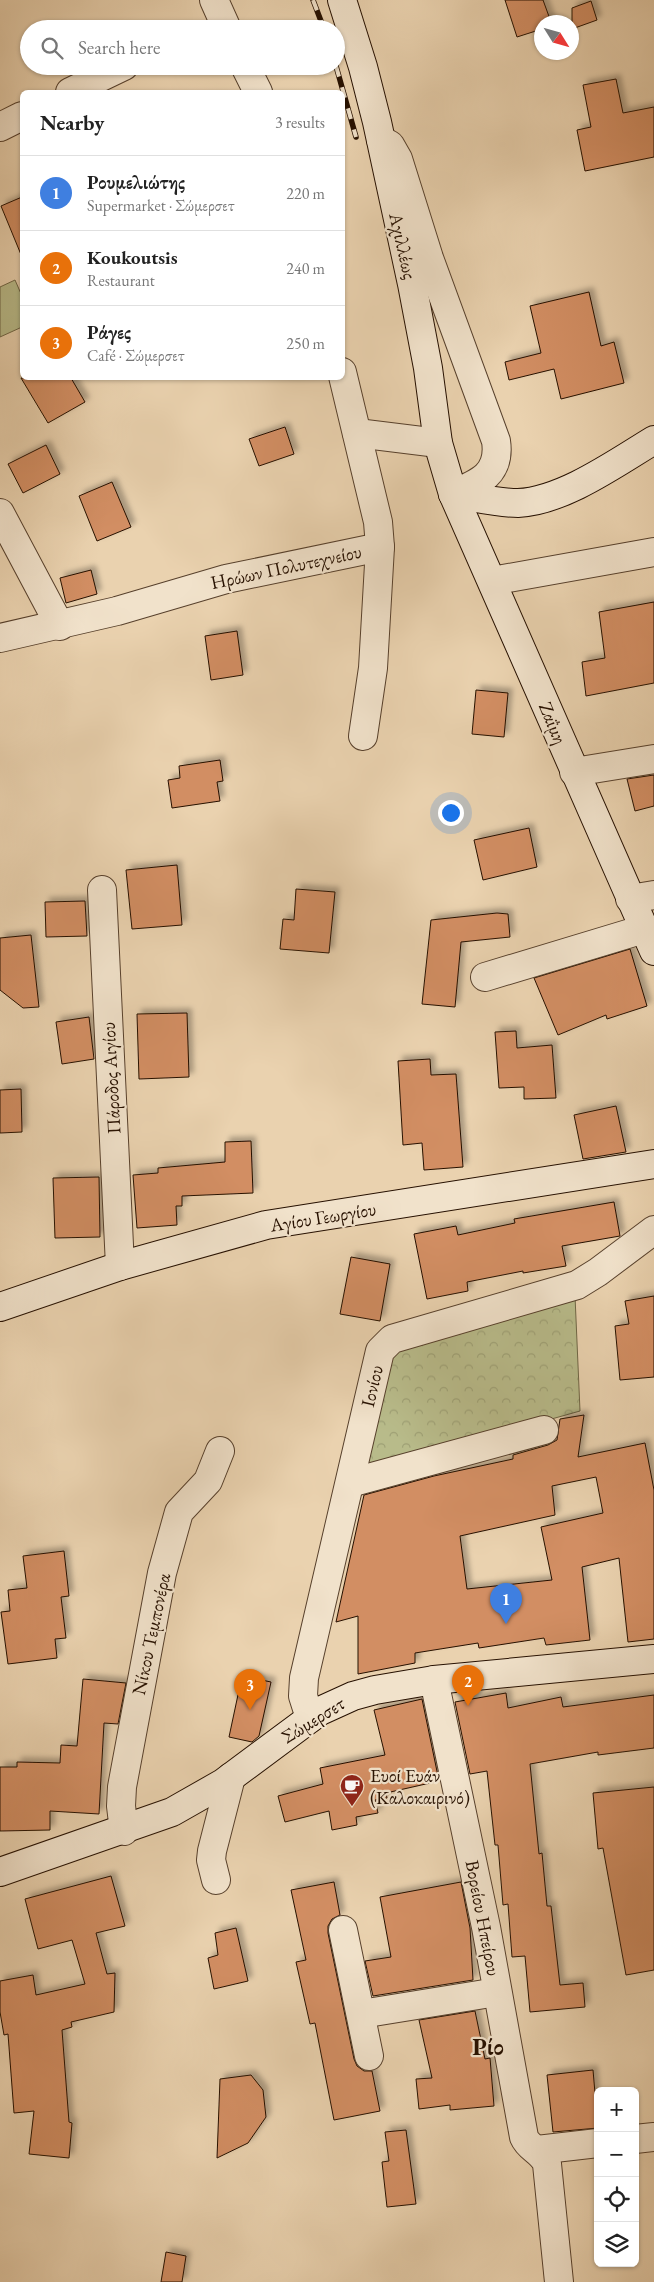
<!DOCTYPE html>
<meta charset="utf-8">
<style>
:root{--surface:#fff;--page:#f2f2f2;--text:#222;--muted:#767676;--line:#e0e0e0;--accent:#b45309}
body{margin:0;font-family:"EB Garamond",serif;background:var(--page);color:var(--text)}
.controls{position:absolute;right:15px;bottom:15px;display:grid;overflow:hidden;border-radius:8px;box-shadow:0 1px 4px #0004}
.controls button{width:45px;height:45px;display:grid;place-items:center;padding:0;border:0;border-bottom:1px solid var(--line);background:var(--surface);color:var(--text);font:25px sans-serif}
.compass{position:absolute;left:534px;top:15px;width:45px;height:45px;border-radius:50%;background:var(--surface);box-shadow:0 1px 4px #0004;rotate:127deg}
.you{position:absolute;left:450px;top:812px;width:18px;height:18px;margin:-12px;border:4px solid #fff;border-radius:50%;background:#1a73e8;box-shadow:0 0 0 8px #1a73e833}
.badge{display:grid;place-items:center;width:32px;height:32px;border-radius:50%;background:var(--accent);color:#fff;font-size:16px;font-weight:700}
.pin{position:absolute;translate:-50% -41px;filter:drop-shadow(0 1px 2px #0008)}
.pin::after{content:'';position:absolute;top:26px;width:18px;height:15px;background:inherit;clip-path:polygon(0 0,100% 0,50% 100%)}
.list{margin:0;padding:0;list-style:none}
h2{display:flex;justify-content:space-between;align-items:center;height:65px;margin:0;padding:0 20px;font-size:21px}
h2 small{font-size:16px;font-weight:400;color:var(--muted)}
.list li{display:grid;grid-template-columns:32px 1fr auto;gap:15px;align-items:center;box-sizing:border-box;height:75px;padding:0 20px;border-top:1px solid var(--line)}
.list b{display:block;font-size:19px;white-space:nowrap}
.list p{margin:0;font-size:16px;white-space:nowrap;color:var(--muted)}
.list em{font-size:16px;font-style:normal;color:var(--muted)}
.icon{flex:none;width:28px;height:28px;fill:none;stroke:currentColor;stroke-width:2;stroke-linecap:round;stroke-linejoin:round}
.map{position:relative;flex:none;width:654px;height:2282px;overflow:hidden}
.search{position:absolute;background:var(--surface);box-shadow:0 1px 4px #0004;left:20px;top:20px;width:325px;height:55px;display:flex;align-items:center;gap:12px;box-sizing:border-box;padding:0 18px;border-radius:28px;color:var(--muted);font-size:19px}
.panel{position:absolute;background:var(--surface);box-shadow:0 1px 4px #0004;left:20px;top:90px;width:325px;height:290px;border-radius:8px}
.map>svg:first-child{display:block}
.forest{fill:url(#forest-crowns);stroke:#6f6645}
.garden{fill:#b8bb8a;stroke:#6f6645}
.building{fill:#d28e64;stroke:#261000;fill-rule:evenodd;filter:url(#shadow)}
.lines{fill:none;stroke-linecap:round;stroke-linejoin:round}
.street-casing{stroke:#57402c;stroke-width:30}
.secondary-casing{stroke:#261000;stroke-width:30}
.street{stroke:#f1e2cb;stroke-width:28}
.secondary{stroke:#f1e2cb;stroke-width:28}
.rail-casing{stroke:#261000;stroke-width:5.5}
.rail{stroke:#f1e2cb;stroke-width:4;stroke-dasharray:11;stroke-linecap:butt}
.labels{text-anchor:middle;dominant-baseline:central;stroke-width:4.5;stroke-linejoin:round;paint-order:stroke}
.street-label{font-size:19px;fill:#261000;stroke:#f1e2cb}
.poi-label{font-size:19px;fill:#261000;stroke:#f1e2cb;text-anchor:start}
.district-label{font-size:24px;font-weight:bold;fill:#261000;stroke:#f1e2cb}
</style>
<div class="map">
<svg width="654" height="2282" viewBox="0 0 654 2282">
<defs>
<pattern id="forest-crowns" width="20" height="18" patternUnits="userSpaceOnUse" patternTransform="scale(1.25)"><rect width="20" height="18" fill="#b8bb8a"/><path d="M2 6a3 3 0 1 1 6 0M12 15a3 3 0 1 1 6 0" fill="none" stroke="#9ea075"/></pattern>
<filter id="shadow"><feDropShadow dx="4.5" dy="-4.5" stdDeviation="2.5" flood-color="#0004"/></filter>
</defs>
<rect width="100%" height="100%" fill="#ead2af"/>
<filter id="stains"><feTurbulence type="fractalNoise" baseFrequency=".004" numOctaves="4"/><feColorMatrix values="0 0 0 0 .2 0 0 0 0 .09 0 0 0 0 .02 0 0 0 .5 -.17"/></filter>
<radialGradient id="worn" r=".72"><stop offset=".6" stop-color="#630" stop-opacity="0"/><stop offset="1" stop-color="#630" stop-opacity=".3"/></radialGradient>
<!-- forest -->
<polygon class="forest" points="575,1296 580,1411 363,1472 388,1361 396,1350"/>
<!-- garden -->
<polygon class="garden" points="15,280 22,296 22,327 0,337 0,287"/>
<!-- building -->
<g class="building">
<polygon points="505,0 543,0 551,22 542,22 542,29 517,37"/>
<polygon points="591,1 597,20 572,29 572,8"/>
<polygon points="616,79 623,113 654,107 654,157 585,171 577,130 591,127 583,85"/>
<polygon points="22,197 22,257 1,206"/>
<polygon points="589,292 601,346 614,342 624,383 561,399 554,369 509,380 505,362 541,353 530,306"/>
<polygon points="21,378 71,378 85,402 48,423"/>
<polygon points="285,427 294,454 259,466 249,439"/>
<polygon points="46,445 60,474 23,493 8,464"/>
<polygon points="112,482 131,527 97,541 79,496"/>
<polygon points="91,570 97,594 66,603 60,578"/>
<polygon points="654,602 654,683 586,696 582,662 605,658 599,612"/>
<polygon points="237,631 243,675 211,680 205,636"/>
<polygon points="476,690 508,693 504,737 472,734"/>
<polygon points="220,760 223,781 217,782 220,801 172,808 168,780 180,778 179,766"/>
<polygon points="654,775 654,806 635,811 627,779"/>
<polygon points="529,828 537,867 483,880 474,840"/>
<polygon points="177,865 182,925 132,929 126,870"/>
<polygon points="296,889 335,892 329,953 280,949 283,919 294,920"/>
<polygon points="85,901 87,936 46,937 45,902"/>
<polygon points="497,913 508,914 510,937 461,942 455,1007 422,1004 431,920"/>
<polygon points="31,935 39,1007 23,1008 0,990 0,938"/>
<polygon points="630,949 647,1006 607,1019 606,1015 558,1035 534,978"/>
<polygon points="187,1013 189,1077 139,1079 137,1014"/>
<polygon points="89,1017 94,1059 62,1064 56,1022"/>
<polygon points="516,1031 517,1048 552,1045 556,1098 524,1099 524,1087 499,1088 495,1032"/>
<polygon points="430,1059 431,1075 456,1074 463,1167 424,1170 422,1143 403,1145 398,1061"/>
<polygon points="21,1089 22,1132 0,1133 0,1090"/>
<polygon points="616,1106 626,1152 583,1159 574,1115"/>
<polygon points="251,1141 253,1193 182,1196 182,1206 176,1206 177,1225 137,1228 133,1175 158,1173 158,1168 225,1162 225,1142"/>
<polygon points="99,1177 100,1237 55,1238 53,1178"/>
<polygon points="614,1202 620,1236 562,1246 566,1266 523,1273 523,1271 467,1282 468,1291 427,1299 414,1234 456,1226 458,1235 515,1223 514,1219"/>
<polygon points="351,1257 390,1264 380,1321 340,1314"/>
<polygon points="654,1296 654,1377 620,1380 615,1326 629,1324 625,1301"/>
<path d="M 584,1415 L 578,1457 L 645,1443 L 654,1490 L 654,1639 L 628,1642 L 619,1558 L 582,1567 L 590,1640 L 546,1645 L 544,1638 L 479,1648 L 478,1643 L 415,1653 L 415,1663 L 358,1674 L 358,1616 L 336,1622 L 364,1495 L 434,1476 L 513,1459 L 513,1455 L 548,1445 L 557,1440 L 560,1419 ZM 596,1477 L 603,1513 L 541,1527 L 552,1580 L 467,1589 L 460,1536 L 555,1515 L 552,1486 Z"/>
<polygon points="64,1551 69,1596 61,1597 66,1638 55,1639 57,1658 8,1664 1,1612 10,1611 8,1590 27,1588 23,1556"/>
<polygon points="242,1676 271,1682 259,1736 252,1742 229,1737"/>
<polygon points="83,1679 126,1683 118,1724 104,1723 99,1814 50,1811 50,1830 0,1831 0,1767 17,1767 17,1762 60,1763 61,1745 77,1746"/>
<polygon points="506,1693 508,1708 561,1697 563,1707 654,1695 654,1748 598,1755 598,1752 530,1764 539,1854 542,1853 547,1906 551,1906 560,1985 583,1983 585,2007 530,2012 525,1956 512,1957 508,1904 503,1905 498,1845 495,1845 487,1771 470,1774 455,1702"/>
<polygon points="422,1699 439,1781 386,1793 387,1798 375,1800 378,1813 356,1817 357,1825 332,1830 329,1811 285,1822 278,1796 323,1784 320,1768 385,1755 374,1710"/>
<polygon points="654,1787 654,1970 626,1975 603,1848 598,1849 593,1793"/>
<polygon points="111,1876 125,1926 96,1933 107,1974 115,1973 114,2012 71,2022 72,2027 62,2030 69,2122 72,2123 69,2158 29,2154 34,2111 14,2113 8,2034 4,2035 0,2012 0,1981 33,1975 36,1995 85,1984 72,1940 38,1949 25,1899"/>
<polygon points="334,1882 340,1915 332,1919 328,1926 328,1933 354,2059 357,2066 364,2071 372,2071 380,2111 334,2120 315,2023 310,2024 296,1962 306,1960 291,1890"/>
<polygon points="461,1882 470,1928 473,1980 373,1996 365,1961 391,1957 380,1897"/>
<polygon points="236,1928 248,1981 214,1989 208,1958 218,1955 215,1933"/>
<polygon points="475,2011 485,2059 490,2058 494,2106 450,2110 450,2105 419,2109 416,2079 432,2078 419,2020"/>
<polygon points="593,2070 598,2128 553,2132 547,2075"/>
<polygon points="251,2075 263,2090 266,2117 248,2143 217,2158 220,2079"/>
<polygon points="406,2130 416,2204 387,2207 382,2162 389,2161 385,2132"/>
<polygon points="166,2252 186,2256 182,2282 161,2282"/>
</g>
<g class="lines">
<!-- street casing -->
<g class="street-casing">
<g id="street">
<polyline points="214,0 227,29"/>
<polyline points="245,66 258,92"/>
<polyline points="70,92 124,66"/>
<polyline points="0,127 22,116"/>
<path d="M 381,140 L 390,145 L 398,159 L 429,258 L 496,441 C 501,474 479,483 453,494"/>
<polyline points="357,433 438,443"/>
<polyline points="0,513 60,626"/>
<polyline points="492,581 654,552"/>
<polyline points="0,638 117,611 226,579 380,547 378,522 342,372"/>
<polyline points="363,736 373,668 380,547"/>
<polyline points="574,772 654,759"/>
<polyline points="102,890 120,1266"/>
<polyline points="630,899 654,895"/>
<polyline points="485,977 644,929"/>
<polyline points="350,1483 544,1430"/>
<path d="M 434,1680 L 486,1927 L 524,2137 C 529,2149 542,2151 547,2164 L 559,2282"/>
<polyline points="310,1718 303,1696 304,1678 380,1351 392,1339 577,1285 598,1272 654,1230"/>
<polyline points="124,1831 121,1806 122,1787 162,1573 179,1512 208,1481 220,1451"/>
<polyline points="216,1880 211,1860 212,1851 231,1777"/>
<polyline points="343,1930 369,2056"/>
<polyline points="361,2014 497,1992"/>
<polyline points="635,2139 654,2137"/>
<polyline points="537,2150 598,2143"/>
</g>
</g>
<!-- secondary casing -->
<g class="secondary-casing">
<g id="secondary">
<polyline points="342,0 363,67 377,122 412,284 428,368 438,443 453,494 654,951"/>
<path d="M 453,494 C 474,497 497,503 518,503 C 563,501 616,463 654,440"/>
<polyline points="0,1307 120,1266 266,1225 654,1164"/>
<polyline points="0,1872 172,1812 223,1783 320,1711 353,1696 375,1690 434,1680 654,1659"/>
</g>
</g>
<!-- street -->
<use href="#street" class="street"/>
<!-- secondary -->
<use href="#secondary" class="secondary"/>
<!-- rail casing -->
<g class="rail-casing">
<g id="rail">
<polyline points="313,0 324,29"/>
<polyline points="336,66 356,137"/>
</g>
</g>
<!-- rail -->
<use href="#rail" class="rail"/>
</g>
<!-- icons -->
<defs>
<g id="cafe-pin" transform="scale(1.25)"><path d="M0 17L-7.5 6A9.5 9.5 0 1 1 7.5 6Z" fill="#8f2418" stroke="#f1e2cb"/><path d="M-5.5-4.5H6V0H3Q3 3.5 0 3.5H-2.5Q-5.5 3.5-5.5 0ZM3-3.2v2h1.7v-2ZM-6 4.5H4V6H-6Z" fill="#fff"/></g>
</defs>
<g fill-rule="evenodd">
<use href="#cafe-pin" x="352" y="1786"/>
</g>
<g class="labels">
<!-- street labels -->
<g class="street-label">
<text transform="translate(403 246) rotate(77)">Αχιλλέως</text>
<text transform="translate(286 567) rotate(-12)">Ηρώων Πολυτεχνείου</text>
<text transform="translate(553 723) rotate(67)">Ζαΐμη</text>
<text transform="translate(111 1078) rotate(-93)">Πάροδος Αιγίου</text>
<text transform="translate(323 1217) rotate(-9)">Αγίου Γεωργίου</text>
<text transform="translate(372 1386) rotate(-77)">Ιονίου</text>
<text transform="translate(151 1634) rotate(-78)">Νίκου Τεμπονέρα</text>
<text transform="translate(313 1720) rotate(-32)">Σώμερσετ</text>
<text transform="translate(483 1918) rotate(79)">Βορείου Ηπείρου</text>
</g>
<!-- poi labels -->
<g class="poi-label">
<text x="370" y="1775">Ευοί Ευάν<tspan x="370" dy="22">(Καλοκαιρινό)</tspan></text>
</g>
<!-- district labels -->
<g class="district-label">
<text x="488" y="2046">Ρίο</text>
</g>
</g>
<rect width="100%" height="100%" filter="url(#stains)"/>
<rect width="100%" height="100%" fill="url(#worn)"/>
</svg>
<div class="controls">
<button>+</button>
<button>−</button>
<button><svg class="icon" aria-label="locate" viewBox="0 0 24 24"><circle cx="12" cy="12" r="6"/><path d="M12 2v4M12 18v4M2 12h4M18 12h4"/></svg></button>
<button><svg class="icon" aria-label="layers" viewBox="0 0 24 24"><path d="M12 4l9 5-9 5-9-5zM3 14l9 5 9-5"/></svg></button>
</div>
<svg class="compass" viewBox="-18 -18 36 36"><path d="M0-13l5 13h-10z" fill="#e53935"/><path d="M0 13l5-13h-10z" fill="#767676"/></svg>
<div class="you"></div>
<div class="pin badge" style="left:506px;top:1624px;background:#3f7fe0">1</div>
<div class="pin badge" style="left:468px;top:1706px;background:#e8710a">2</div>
<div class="pin badge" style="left:250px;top:1710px;background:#e8710a">3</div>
<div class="search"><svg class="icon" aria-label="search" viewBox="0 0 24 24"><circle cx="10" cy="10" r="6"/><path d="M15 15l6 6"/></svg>Search here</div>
<section class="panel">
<h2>Nearby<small>3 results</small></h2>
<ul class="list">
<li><span class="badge" style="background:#3f7fe0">1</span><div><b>Ρουμελιώτης</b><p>Supermarket · Σώμερσετ</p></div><em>220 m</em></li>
<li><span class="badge" style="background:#e8710a">2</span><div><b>Koukoutsis</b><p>Restaurant</p></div><em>240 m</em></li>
<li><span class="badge" style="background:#e8710a">3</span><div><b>Ράγες</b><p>Café · Σώμερσετ</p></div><em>250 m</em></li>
</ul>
</section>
</div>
